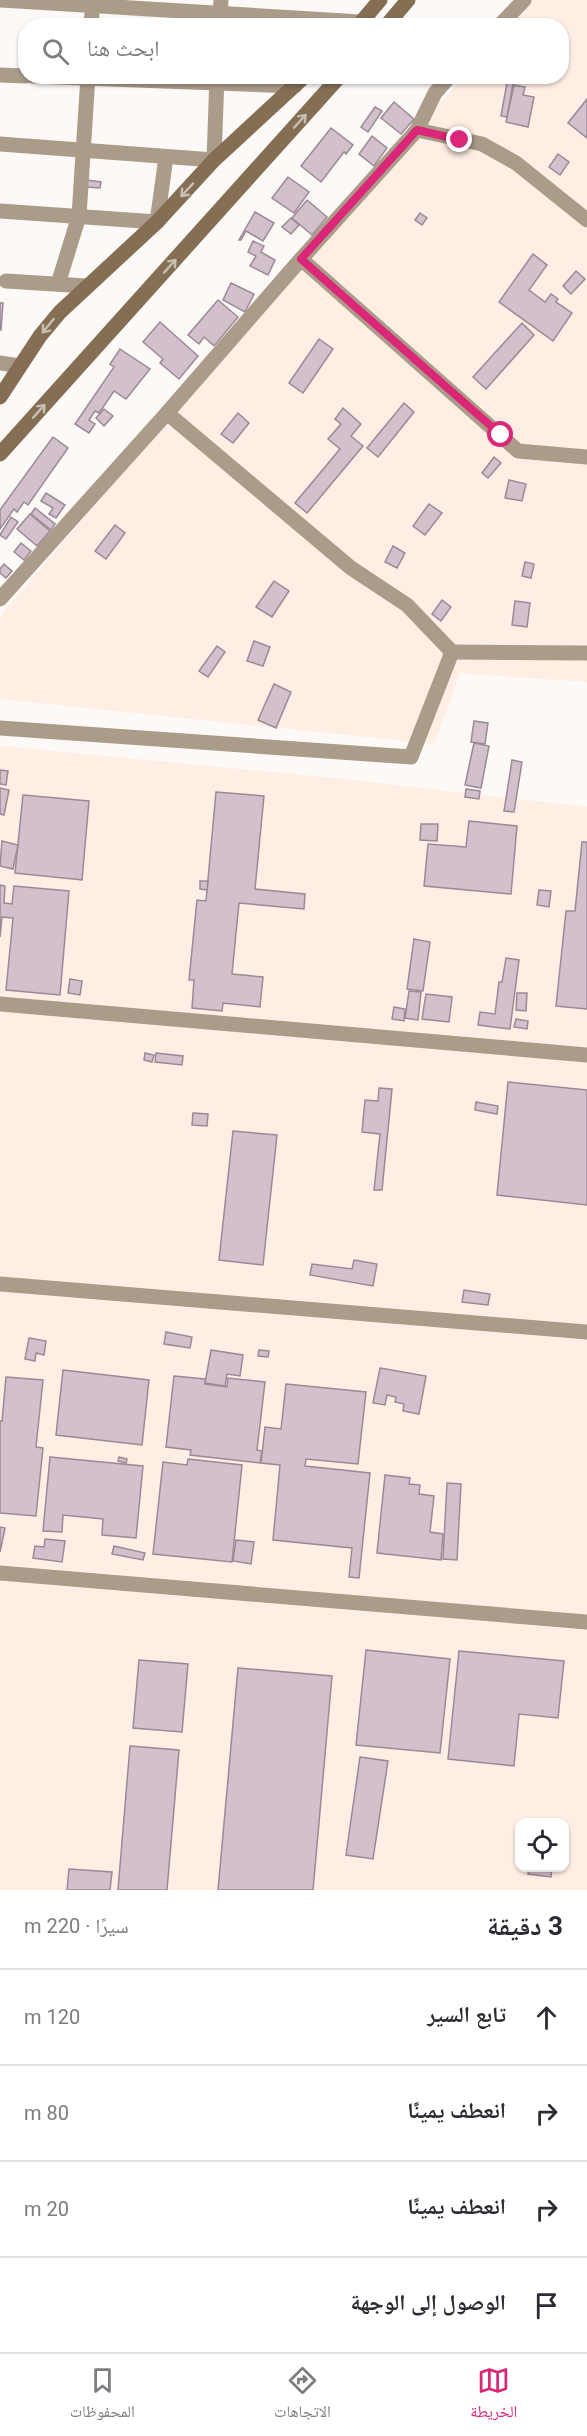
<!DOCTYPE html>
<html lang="ar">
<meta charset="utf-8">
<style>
:root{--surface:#fff;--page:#f2f2f3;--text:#2b2b33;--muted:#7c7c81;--line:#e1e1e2;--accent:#db2777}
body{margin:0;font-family:Roboto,"Noto Naskh Arabic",sans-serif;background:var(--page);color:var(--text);direction:rtl}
.controls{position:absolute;right:18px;bottom:18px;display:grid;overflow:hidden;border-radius:12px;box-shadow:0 2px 4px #0004}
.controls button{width:54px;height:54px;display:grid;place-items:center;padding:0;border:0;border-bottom:2px solid var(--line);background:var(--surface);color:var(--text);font:30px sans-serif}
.stop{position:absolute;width:18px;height:18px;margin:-14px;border:4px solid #db2777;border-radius:50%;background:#fff}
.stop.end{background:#db2777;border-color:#fff;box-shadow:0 2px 6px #0008}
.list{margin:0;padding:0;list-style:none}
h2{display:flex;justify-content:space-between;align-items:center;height:78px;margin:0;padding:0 24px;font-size:26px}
h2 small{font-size:20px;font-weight:400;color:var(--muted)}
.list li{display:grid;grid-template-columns:39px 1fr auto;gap:18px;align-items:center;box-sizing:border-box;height:96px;padding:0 24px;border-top:2px solid var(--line)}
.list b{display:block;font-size:22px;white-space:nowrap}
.list em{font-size:20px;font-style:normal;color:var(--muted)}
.icon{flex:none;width:33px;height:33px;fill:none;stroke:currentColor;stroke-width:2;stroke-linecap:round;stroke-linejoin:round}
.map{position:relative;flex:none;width:587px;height:1890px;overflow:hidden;direction:ltr}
.search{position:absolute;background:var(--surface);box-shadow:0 2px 4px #0004;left:18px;right:18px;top:18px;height:66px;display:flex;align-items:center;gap:15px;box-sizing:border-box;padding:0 21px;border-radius:24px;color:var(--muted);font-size:22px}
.sheet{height:462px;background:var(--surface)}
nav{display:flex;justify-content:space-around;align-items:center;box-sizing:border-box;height:84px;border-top:2px solid var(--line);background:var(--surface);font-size:16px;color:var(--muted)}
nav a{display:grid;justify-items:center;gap:3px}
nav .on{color:var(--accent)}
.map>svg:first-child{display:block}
.built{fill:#feeee3;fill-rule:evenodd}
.building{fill:#d3c0cd;stroke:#9b8996;stroke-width:1.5}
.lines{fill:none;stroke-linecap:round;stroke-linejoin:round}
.street{stroke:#ab9c8a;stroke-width:15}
.secondary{stroke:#846f55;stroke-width:15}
.oneway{stroke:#c8beb2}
.route{stroke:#db2777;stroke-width:8}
</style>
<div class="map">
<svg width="587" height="1890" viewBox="0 0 587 1890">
<rect width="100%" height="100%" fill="#fdf9f6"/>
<!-- built -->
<g class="built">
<polygon points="529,0 587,0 587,682 460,673 434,744 0,699 0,616 463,77 562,76 562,26 507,25"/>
<path d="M 0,746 L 344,779 L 587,807 L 587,1890 L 0,1890 ZM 520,1822 L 564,1822 L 564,1868 L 520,1868 Z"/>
</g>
<!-- building -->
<g class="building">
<polygon points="428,19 436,26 423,26"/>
<polygon points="508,77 514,78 507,117 501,116"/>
<polygon points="514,85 525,87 523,95 534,97 528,127 506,122"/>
<polygon points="587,99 587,138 568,123"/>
<polygon points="394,102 414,119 401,134 381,118"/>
<polygon points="375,107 382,111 368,132 361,127"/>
<polygon points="331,128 353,145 346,154 344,152 321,182 301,166"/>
<polygon points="372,136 387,148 374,166 359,154"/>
<polygon points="558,154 569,162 560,175 549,167"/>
<polygon points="288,177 309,192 294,213 272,198"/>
<polygon points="87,180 101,182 100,188 87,187"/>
<polygon points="307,200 327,217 312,235 292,218"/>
<polygon points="255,212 274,223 263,241 246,231 241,240 239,240"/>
<polygon points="420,213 427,218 422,225 415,220"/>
<polygon points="291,218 299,225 291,234 282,227"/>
<polygon points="253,241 264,246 261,252 275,260 268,275 250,266 256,256 248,252"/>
<polygon points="533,254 547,265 529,290 545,302 551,294 558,299 556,302 572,313 553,341 499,302"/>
<polygon points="576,271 585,279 571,294 563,286"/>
<polygon points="231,283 254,294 245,312 223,300"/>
<polygon points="218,300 238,317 214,346 204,337 199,344 188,335"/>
<polygon points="0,303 3,303 1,330 0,330"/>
<polygon points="160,322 198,356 179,379 160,363 163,359 143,342"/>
<polygon points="522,323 534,335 486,389 473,377"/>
<polygon points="319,339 333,349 303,393 289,383"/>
<polygon points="120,349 150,369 126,399 114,391 99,413 95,411 89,420 95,424 89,433 75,424 114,367 110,364"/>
<polygon points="404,403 414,412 378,457 367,448"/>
<polygon points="343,408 361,424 351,436 363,446 307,513 295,503 340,449 328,439 341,424 335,419"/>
<polygon points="104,409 113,416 104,426 96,418"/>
<polygon points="238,413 249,423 233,443 221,434"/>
<polygon points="53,437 68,448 28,505 24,502 17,512 14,509 0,529 0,510"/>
<polygon points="494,457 501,463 488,478 482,473"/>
<polygon points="509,480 526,484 522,501 505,498"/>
<polygon points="46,493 65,505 56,518 49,514 53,508 41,501"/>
<polygon points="429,504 442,513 425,535 413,526"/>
<polygon points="35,508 55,524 51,530 31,514"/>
<polygon points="30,514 50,531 37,546 17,529"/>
<polygon points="11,517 18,522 6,539 0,535"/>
<polygon points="115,525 125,533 106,559 95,551"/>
<polygon points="21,543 31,551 24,560 14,552"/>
<polygon points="393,546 405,553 397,568 385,562"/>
<polygon points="525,562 534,564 531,578 522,576"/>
<polygon points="4,564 12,571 6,578 0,573 0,569"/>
<polygon points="274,581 289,591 272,617 256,607"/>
<polygon points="442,600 451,607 441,621 432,614"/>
<polygon points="515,601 530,603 527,627 512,625"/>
<polygon points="254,641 270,647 263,666 247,661"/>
<polygon points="217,646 225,652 208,677 199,671"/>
<polygon points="274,684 291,692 276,728 258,720"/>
<polygon points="474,721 488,723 485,744 471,742"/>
<polygon points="474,743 489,746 481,788 465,785"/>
<polygon points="512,760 522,762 514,812 504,811"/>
<polygon points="0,770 8,771 6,785 0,784"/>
<polygon points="0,788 9,790 4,815 0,814"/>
<polygon points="466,789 480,791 479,799 465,797"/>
<polygon points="216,792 264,796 255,889 305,894 304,909 239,903 232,974 263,977 260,1007 223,1003 222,1011 192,1008 194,980 189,980 197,900 206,901"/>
<polygon points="23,795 89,801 82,880 15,873"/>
<polygon points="469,821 517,826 511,894 424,886 428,844 466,847"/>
<polygon points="421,824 438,824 437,841 420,840"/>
<polygon points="2,841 18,845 13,869 0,866"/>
<polygon points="582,842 587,842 587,1009 556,1006 566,911 575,911"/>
<polygon points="200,881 208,881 207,890 200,889"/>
<polygon points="0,885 5,886 4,903 12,904 14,886 69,891 60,995 6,990 13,918 2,917 0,937"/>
<polygon points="539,890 551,891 549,907 537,905"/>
<polygon points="414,939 430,942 423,991 407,989"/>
<polygon points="506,958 519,960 510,1029 478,1025 480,1012 495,1014 499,982 502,982"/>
<polygon points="70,979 82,981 80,995 68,993"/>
<polygon points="409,991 421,992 418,1020 405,1018"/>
<polygon points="517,993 527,993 526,1011 516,1010"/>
<polygon points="426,994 452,997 449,1022 422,1019"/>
<polygon points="394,1007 405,1009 404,1021 392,1019"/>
<polygon points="516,1019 528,1021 527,1029 514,1027"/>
<polygon points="145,1053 154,1055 152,1062 144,1060"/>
<polygon points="156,1053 183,1056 182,1065 155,1062"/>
<polygon points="508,1082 587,1090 587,1205 497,1195"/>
<polygon points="379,1088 392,1089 382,1190 374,1190 380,1134 362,1132 365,1100 378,1101"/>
<polygon points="476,1102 498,1106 497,1114 475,1110"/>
<polygon points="193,1113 208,1114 207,1126 192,1125"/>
<polygon points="233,1131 277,1135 263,1265 219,1260"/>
<polygon points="354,1260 377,1264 373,1286 310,1275 312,1264 352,1269"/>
<polygon points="464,1290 490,1294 488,1305 462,1302"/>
<polygon points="166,1332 192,1337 190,1348 164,1344"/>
<polygon points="29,1338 46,1341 44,1355 36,1353 35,1361 25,1359"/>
<polygon points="211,1350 243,1355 240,1376 227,1374 225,1386 205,1383"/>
<polygon points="259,1350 269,1351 268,1357 258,1356"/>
<polygon points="380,1368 426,1376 419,1414 403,1411 404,1404 395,1402 396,1397 387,1395 385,1405 373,1403"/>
<polygon points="63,1370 149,1380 142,1445 56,1435"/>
<polygon points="174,1376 205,1379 205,1384 227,1387 228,1378 265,1382 257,1450 262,1451 260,1463 190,1455 191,1450 166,1447"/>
<polygon points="6,1377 43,1380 36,1447 43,1448 36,1516 0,1513 0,1421 2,1421"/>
<polygon points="286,1384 366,1392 358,1464 306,1459 305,1466 370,1473 359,1578 349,1577 352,1548 273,1540 280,1465 261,1463 265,1427 281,1429"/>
<polygon points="50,1457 143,1466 136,1538 102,1535 103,1519 63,1515 62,1532 43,1531"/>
<polygon points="119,1457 127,1459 126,1463 118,1461"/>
<polygon points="188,1459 242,1465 232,1562 153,1554 163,1462 187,1465"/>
<polygon points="385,1475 410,1478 409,1484 420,1485 419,1494 434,1496 430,1532 443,1534 441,1560 377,1553"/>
<polygon points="447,1483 461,1484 457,1560 443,1559"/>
<polygon points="0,1527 5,1528 0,1552"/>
<polygon points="45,1539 65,1541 62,1562 33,1558 35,1546 44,1547"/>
<polygon points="236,1540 254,1542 251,1564 233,1561"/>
<polygon points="114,1546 145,1553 143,1560 112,1554"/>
<polygon points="366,1650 450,1659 440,1753 356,1745"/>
<polygon points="459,1651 564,1661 558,1718 519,1714 514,1766 448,1759"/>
<polygon points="139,1660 188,1664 182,1732 133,1728"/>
<polygon points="238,1668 332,1676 313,1890 218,1890"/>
<polygon points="130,1746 179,1750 167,1890 118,1890"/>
<polygon points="360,1757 388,1761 373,1859 346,1855"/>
<polygon points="529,1868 552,1868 551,1877 528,1874"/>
<polygon points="69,1869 112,1872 110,1890 67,1890"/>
</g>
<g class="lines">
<!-- street -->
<g class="street">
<polyline points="1,0 361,22"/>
<polyline points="91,26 93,0"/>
<polyline points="219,26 221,0"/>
<polyline points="499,26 524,0"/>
<polyline points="0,75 26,76"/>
<polyline points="32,76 295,86"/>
<polyline points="417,130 435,93 450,76"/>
<polyline points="0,144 214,160 217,76"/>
<polyline points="0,211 157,222 166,157"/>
<polyline points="587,220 516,163 482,144 417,130 301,259 518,451 587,457"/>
<polyline points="6,281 86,286"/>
<polyline points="58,284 79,216 88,76"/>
<polyline points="0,363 20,366"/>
<polyline points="167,413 301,259"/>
<polyline points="0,599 167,413 351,568 407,605 452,652 411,757 0,728"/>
<polyline points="452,652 587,653"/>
<polyline points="0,1004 587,1055"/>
<polyline points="0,1284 587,1332"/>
<polyline points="0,1573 587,1622"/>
</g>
<!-- secondary -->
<g class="secondary">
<polyline points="358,26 380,0"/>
<polyline points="386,26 408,0"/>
<polyline points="0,397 40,336 60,312 157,222 214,160 305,76"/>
<polyline points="0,454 340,76"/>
</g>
</g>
<!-- one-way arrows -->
<defs><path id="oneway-shaft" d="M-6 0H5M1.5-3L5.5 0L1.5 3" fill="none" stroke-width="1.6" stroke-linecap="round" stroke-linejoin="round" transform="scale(1.5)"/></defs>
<g class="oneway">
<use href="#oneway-shaft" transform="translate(300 121) rotate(-48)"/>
<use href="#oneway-shaft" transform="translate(187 190) rotate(133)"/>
<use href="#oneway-shaft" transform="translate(170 266) rotate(-48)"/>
<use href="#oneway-shaft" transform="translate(48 326) rotate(129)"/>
<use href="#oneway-shaft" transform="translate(39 411) rotate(-48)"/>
</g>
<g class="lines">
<!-- route -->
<polyline class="route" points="460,140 417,130 301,259 501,435"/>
</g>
</svg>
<div class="controls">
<button><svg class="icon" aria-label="locate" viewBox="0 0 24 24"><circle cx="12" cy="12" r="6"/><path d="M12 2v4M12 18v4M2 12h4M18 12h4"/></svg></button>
</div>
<div class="stop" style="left:501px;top:435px"></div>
<div class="stop end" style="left:460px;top:140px"></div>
<div class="search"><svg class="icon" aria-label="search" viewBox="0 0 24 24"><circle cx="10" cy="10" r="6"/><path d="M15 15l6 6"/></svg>ابحث هنا</div>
</div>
<section class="sheet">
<h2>3 دقيقة<small>سيرًا · 220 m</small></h2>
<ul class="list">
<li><svg class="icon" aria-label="ahead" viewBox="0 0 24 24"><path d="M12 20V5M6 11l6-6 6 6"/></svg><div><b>تابع السير</b></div><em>120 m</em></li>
<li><svg class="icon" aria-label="right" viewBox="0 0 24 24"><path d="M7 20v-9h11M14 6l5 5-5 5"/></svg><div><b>انعطف يمينًا</b></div><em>80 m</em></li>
<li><svg class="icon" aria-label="right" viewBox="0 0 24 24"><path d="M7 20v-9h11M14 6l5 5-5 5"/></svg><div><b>انعطف يمينًا</b></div><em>20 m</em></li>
<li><svg class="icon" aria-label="arrive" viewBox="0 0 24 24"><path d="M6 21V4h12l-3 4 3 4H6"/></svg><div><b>الوصول إلى الوجهة</b></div></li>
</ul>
</section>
<nav>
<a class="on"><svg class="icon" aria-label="map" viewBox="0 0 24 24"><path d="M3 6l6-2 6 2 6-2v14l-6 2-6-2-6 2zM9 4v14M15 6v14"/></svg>الخريطة</a>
<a><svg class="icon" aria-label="directions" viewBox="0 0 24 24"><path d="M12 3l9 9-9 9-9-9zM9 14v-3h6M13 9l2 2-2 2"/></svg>الاتجاهات</a>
<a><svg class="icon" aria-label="saved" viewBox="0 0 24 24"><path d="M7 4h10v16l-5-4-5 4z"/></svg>المحفوظات</a>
</nav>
